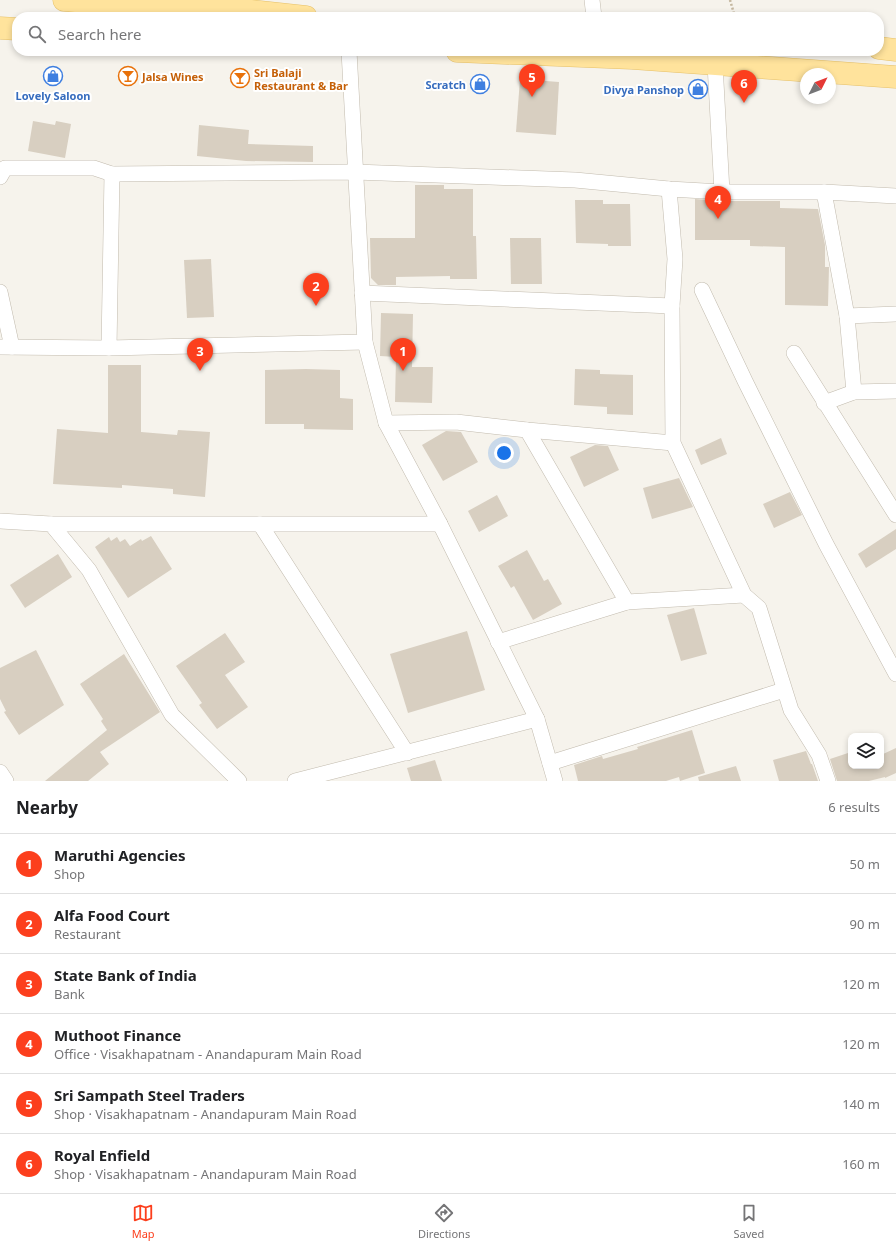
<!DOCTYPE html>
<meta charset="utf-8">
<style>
:root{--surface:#fff;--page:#f2f2f2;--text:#202124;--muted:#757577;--line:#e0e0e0;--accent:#fc3f1d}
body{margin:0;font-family:"Noto Sans",sans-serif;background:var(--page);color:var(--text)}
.controls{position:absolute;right:12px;bottom:12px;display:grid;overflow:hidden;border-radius:8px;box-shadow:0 2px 6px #0003}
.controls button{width:36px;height:36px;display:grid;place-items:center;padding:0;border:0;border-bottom:1px solid var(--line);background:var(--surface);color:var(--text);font:20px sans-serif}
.compass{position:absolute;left:800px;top:68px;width:36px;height:36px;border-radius:50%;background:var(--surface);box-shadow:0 2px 6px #0003;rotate:48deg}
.you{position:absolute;left:504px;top:453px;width:14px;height:14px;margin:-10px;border:3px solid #fff;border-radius:50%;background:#1a73e8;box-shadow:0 0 0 6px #1a73e833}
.badge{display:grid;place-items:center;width:26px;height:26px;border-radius:50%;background:var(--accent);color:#fff;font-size:13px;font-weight:700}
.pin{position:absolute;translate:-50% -33px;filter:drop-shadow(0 1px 2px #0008)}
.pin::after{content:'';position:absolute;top:21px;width:14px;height:12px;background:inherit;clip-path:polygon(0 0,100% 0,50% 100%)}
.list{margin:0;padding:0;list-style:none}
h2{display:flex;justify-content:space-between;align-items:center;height:52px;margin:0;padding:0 16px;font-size:17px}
h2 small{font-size:13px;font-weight:400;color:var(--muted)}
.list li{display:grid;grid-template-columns:26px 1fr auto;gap:12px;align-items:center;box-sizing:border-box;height:60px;padding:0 16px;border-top:1px solid var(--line)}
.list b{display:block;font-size:15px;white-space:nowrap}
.list p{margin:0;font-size:13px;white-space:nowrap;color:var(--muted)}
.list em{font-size:13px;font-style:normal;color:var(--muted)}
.icon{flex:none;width:22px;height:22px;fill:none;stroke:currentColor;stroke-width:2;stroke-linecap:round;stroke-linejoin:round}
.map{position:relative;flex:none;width:896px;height:781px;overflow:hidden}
.search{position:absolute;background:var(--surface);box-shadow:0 2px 6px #0003;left:12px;right:12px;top:12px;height:44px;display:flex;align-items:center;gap:10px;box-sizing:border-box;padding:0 14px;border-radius:16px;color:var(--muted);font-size:15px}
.sheet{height:412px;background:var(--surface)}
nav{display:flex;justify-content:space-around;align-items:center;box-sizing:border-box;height:56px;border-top:1px solid var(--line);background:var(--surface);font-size:11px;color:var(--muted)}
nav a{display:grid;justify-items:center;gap:2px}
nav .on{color:var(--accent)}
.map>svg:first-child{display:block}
.building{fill:#d8cfc1}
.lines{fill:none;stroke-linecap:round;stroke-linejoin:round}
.minor-casing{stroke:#c2bbae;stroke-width:16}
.primary-casing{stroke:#e6c16a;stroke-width:23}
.path{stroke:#c4b79f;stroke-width:2.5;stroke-dasharray:2 2;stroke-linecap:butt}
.minor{stroke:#fff;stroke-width:15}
.primary{stroke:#ffe39c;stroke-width:22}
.labels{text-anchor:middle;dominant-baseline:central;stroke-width:4;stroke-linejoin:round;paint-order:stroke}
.food-label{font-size:11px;font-weight:bold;fill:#c56008;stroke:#fff;text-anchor:start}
.shop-label{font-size:11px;font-weight:bold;fill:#366cbe;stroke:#fff;text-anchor:end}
</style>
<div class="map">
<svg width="896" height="781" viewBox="0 0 896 781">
<rect width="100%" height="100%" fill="#f6f3ec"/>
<!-- building -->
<g class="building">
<polygon points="520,79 559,82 556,135 516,132"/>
<polygon points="33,121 55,125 56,121 71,124 65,158 28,151"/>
<polygon points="199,125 249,130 248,144 313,146 313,162 246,161 197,156"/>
<polygon points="415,185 444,185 444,189 473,189 473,236 476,236 477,279 450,279 450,276 396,277 396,285 378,285 371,278 370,238 415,238"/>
<polygon points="695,199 722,201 780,201 780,208 818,209 825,245 825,267 829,267 828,306 785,305 785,247 750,246 750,240 695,240"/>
<polygon points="575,200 603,200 603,204 630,204 631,246 608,246 608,244 576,243"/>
<polygon points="510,238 541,238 542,284 511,284"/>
<polygon points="211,259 214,317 187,318 184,260"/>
<polygon points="381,313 413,314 412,367 433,367 432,403 395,402 396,357 380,356"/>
<polygon points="108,365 141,365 141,432 177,435 178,430 210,432 205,497 173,494 173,489 122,485 122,488 53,484 57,429 108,433"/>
<polygon points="306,369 340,370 340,398 353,399 353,430 304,429 304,424 265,424 265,370"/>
<polygon points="575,369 600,370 600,374 633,375 633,415 607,414 607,407 574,405"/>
<polygon points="446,431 461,432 478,462 443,481 422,445"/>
<polygon points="721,438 727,454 701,465 695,450"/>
<polygon points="595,445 608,446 619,470 584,487 570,457"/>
<polygon points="679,478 693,507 652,519 643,488"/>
<polygon points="790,492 802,515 774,528 763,504"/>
<polygon points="497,495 508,516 479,532 468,511"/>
<polygon points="896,529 896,549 866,568 858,554"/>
<polygon points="151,536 172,569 128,598 95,547 109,537 111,541 117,537 120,542 125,539 130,546 141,539 142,541"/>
<polygon points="527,550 544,581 548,579 562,604 533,620 514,586 511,588 498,566"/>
<polygon points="58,554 72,577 25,608 10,585"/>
<polygon points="694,608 707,654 681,661 667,615"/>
<polygon points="467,631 485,690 408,713 390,654"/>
<polygon points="225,633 245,662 225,675 248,707 217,729 199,705 202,703 176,666"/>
<polygon points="36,650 64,705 19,735 4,712 6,711 0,699 0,668"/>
<polygon points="124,654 160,712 100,752 109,764 88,781 45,781 107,730 101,721 103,719 80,684"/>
<polygon points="692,730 705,773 680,781 679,777 666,781 578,781 574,765 602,756 603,759 638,749 637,747"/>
<polygon points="896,748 896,773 885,778 885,777 869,781 837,781 830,759 851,752 851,766 881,766 881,755"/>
<polygon points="806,751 811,764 812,764 818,781 779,781 773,760"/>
<polygon points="435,760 442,781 411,781 407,768"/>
<polygon points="736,766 741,781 699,781 698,777"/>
</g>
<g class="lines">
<!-- minor casing -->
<g class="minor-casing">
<g id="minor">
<polyline points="592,0 594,17"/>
<polyline points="349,51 365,342 386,423 440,524 537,719 555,781"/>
<polyline points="715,64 722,192"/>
<polyline points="0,177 5,168 94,168 112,174 355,172 575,180 669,189 722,192 824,192 896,196"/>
<polyline points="669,189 675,259 672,306 673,443 744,595 759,608 791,710 819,755 828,781"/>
<polyline points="824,192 847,316 896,314"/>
<polyline points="702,290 745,381 826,544 896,674"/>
<polyline points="0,292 12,347"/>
<polyline points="362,293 672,306"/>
<polyline points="847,316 854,392"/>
<polyline points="0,347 109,348 365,342"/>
<polyline points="109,348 112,174"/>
<polyline points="794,353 896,515"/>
<polyline points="824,403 854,392 896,391"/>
<polyline points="386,423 456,422 527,430 673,443"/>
<polyline points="527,430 627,602 744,595"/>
<polyline points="0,521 51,524 89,570 172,715 239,781"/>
<polyline points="51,524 440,524"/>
<polyline points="260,524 407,753"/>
<polyline points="498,642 627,602"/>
<polyline points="550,763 784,690"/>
<polyline points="0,772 6,781"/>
<polyline points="295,781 537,719"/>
</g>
</g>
<!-- primary casing -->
<g class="primary-casing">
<g id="primary">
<polyline points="64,0 135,6 233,9 306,17"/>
<polyline points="0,28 17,29"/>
<polyline points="879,48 896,50"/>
<polyline points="457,51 632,58 896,77"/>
</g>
</g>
<!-- path -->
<polyline class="path" points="730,0 735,17"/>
<!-- minor -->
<use href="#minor" class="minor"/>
<!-- primary -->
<use href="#primary" class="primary"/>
</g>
<!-- icons -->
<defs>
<g id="shop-ring" transform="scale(1)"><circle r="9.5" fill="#fff" stroke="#3f7fe0" stroke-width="1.5"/><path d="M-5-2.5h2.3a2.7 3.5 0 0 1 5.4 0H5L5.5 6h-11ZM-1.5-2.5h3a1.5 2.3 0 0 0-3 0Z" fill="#3f7fe0"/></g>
<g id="bar-ring" transform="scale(1)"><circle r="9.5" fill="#fff" stroke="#e8710a" stroke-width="1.5"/><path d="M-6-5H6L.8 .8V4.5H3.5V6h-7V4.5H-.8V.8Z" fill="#e8710a"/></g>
</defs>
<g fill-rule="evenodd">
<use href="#shop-ring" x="53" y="76"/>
<use href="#bar-ring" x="128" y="76"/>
<use href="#bar-ring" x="240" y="78"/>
<use href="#shop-ring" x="480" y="84"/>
<use href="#shop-ring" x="698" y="89"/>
</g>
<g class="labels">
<!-- food labels -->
<g class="food-label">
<text x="254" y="72">Sri Balaji<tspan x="254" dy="13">Restaurant &amp; Bar</tspan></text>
<text x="142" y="76">Jalsa Wines</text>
</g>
<!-- shop labels -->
<g class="shop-label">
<text x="466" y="84">Scratch</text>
<text x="684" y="89">Divya Panshop</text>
<text x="53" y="95" text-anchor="middle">Lovely Saloon</text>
</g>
</g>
</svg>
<div class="controls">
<button><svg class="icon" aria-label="layers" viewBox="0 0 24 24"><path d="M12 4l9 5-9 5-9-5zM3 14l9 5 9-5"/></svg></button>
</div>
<svg class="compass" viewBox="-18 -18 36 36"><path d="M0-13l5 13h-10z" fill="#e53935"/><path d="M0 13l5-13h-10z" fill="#757577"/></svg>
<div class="you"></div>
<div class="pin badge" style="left:403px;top:371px">1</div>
<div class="pin badge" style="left:316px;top:306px">2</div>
<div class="pin badge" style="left:200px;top:371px">3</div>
<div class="pin badge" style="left:718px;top:219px">4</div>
<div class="pin badge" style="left:532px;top:97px">5</div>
<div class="pin badge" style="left:744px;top:103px">6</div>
<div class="search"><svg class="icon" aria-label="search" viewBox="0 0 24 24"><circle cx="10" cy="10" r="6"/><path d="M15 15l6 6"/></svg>Search here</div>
</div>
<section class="sheet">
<h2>Nearby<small>6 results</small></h2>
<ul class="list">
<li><span class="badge">1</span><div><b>Maruthi Agencies</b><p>Shop</p></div><em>50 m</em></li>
<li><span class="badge">2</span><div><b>Alfa Food Court</b><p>Restaurant</p></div><em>90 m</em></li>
<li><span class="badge">3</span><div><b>State Bank of India</b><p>Bank</p></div><em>120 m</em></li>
<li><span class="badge">4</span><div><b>Muthoot Finance</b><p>Office · Visakhapatnam - Anandapuram Main Road</p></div><em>120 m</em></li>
<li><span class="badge">5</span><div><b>Sri Sampath Steel Traders</b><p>Shop · Visakhapatnam - Anandapuram Main Road</p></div><em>140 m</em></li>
<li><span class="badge">6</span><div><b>Royal Enfield</b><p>Shop · Visakhapatnam - Anandapuram Main Road</p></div><em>160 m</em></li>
</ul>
</section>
<nav>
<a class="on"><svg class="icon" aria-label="map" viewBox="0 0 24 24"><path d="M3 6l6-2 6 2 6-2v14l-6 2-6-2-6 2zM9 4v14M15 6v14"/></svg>Map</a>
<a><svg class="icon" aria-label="directions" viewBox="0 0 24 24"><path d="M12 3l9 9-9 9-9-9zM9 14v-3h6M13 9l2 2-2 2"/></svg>Directions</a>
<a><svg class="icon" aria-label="saved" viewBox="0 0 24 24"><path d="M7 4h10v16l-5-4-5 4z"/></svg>Saved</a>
</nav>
